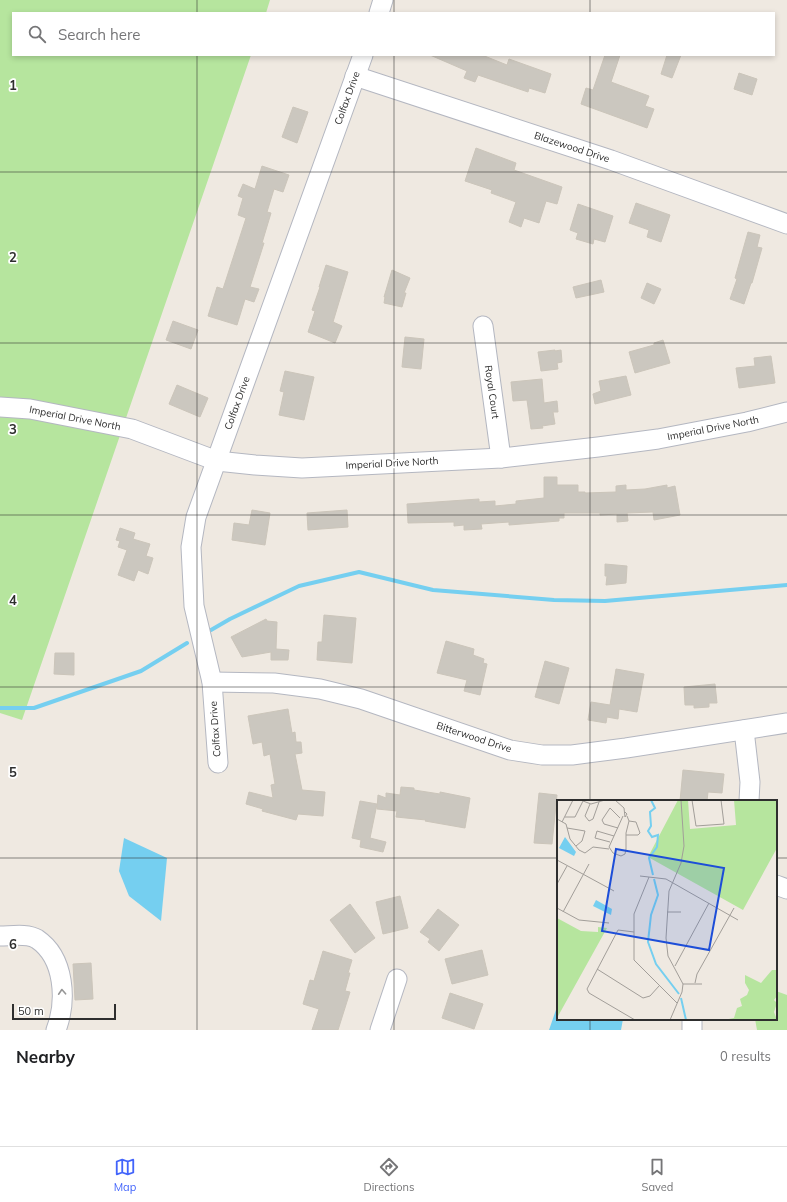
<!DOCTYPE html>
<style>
:root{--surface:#fff;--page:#f2f2f2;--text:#202124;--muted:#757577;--line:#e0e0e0;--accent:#4264fb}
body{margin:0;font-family:Mulish,sans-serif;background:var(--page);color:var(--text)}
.scale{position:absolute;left:12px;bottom:10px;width:104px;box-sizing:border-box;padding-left:4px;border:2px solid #2e2e2e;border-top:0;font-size:11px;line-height:14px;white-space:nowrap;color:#2e2e2e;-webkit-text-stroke:3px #fff;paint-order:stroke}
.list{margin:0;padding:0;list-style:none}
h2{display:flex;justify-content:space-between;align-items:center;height:52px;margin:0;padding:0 16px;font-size:17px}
h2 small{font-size:13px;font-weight:400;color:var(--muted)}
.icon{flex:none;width:22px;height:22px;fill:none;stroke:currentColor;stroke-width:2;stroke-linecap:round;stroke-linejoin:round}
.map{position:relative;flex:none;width:787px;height:1030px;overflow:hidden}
.search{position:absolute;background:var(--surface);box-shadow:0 2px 6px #0003;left:12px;right:12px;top:12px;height:44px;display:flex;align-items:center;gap:10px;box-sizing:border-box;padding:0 14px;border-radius:0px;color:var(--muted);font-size:15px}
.sheet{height:116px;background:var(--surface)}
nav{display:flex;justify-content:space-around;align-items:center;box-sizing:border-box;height:56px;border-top:1px solid var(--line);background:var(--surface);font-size:11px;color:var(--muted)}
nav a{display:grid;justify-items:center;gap:2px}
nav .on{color:var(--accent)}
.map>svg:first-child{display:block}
.green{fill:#b6e59e}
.water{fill:#75cff0}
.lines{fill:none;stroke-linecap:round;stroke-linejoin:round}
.stream{stroke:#75cff0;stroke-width:4}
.building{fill:#cbc7bf;stroke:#cbc5ba}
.minor-casing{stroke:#b4b7c1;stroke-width:21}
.minor{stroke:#fff;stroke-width:19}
.oneway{stroke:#969696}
.grid{fill:none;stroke:#2e2e2e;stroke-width:1;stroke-opacity:0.55}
.labels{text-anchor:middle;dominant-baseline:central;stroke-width:3.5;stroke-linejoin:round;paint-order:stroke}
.street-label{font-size:10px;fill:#2e2e2e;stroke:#fff}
.inset-river{fill:none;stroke:#75cff0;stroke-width:2}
.inset-road{fill:none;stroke:#a29e99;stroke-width:1}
.view{fill:#1d4ed8;fill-opacity:0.15;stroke:#1d4ed8;stroke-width:2}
.inset-edge{fill:none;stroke:#2e2e2e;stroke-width:2}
.grid-label{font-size:13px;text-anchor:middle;font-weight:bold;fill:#2e2e2e;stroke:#fff;stroke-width:3.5;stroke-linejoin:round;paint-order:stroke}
</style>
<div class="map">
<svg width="787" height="1030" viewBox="0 0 787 1030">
<rect width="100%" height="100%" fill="#efe9e1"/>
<!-- green -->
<g class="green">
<polygon points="0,0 270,0 266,13 13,13 13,55 251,55 22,720 0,713"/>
<polygon points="776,991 787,995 787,1030 757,1030 755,1019 776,1019"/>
</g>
<!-- water -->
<g class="water">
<polygon points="124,838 167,858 161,921 129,896 119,871"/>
<polygon points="558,1004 558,1019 623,1019 621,1030 549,1030"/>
</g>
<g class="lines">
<!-- stream -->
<g class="stream">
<polyline points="211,630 230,619 299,586 359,572 433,590 554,600 605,601 787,585"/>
<polyline points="0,708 34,708 141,671 187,643"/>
</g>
</g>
<!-- building -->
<g class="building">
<polygon points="430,55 482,55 507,65 509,59 551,74 545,93 529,88 528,92 478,75 475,82 464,78 467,71"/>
<polygon points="605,55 620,55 611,82 649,96 645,106 654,109 647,128 581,104 586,88 593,90"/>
<polygon points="667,55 681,55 672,78 661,74"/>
<polygon points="739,73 757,79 752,95 734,89"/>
<polygon points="293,107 308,112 297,143 282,137"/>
<polygon points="476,148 516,163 514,170 562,187 557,204 546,201 539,223 524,218 521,227 509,222 516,202 491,193 492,190 465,181"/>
<polygon points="262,166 289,175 283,192 274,189 267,212 271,213 262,243 264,243 250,287 259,289 254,302 245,299 237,325 208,316 217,287 223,289 246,218 238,215 243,198 238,196 243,184 255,189"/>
<polygon points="636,203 670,215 661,242 647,237 649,230 629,223"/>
<polygon points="578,204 613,216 605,242 594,239 593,244 576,239 578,233 570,230"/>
<polygon points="748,232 760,235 757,247 762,248 752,283 751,283 744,304 730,299 737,279 735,278"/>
<polygon points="326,265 348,272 333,322 342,326 335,343 308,332 315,311 312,310 320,287 319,287"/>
<polygon points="392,270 410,278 404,293 406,293 402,307 384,303 385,297 384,297"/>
<polygon points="601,280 604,292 576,298 573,287"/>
<polygon points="647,283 661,289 654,304 641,298"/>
<polygon points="173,321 198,330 191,349 166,340"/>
<polygon points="405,337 424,339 421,369 402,367"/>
<polygon points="663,340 670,363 635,373 629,352 654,345 654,343"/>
<polygon points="555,350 555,351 561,350 562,362 557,363 558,369 541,371 538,352"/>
<polygon points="771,356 775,383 739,388 736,368 755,366 754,358"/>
<polygon points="285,371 314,377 304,420 279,415 284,392 280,391"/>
<polygon points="626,376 631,395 595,404 593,394 601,391 599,381"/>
<polygon points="542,379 544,403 557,401 558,412 553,412 555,424 542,426 543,428 531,429 527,400 513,401 511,382"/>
<polygon points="177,385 208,398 200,417 169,404"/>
<polygon points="544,477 557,477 557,485 578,485 578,492 585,492 585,493 616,492 616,486 626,485 626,490 645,489 667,485 667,488 675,486 680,515 654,520 653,512 627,513 628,521 617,522 617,514 600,515 600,513 564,513 564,518 559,518 559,521 509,525 509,522 481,524 482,529 464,530 464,525 454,526 454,522 408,523 407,504 479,499 479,502 495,501 495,506 516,504 516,501 544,498"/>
<polygon points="252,510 270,513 265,545 232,540 234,523 249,525"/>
<polygon points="347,510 348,527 308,530 307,513"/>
<polygon points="120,528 135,533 133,539 150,544 146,556 153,558 148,574 138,570 134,581 118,575 127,550 118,547 120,541 116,540"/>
<polygon points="605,564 627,566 626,583 606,585 607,576 605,576"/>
<polygon points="324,615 356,618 352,663 317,660 318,642 322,642"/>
<polygon points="266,619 267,621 277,622 276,649 289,650 288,660 271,660 271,652 242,657 231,637"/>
<polygon points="446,641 474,649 473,655 484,659 483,663 487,664 480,695 464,691 467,680 437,673"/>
<polygon points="55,653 74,653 74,675 54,674"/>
<polygon points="545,661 569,668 559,704 535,697"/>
<polygon points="616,669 644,674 637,712 619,709 618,719 607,717 606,723 588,720 591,702 610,705"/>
<polygon points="715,684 717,703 709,703 709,707 694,708 694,705 685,705 684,687"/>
<polygon points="288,709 292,733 295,732 296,742 301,742 302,753 295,754 302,790 325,792 323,816 298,814 296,820 262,811 263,809 246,804 249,792 273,798 271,785 275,784 270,754 264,756 262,742 253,744 248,716"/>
<polygon points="683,770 724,774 722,793 708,792 707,801 680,801"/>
<polygon points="401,787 414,788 414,790 440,794 440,792 470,798 465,828 425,821 426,820 396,817 397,811 377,809 378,795 386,798 386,793 400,795"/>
<polygon points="539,793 557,795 552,844 534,843"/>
<polygon points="360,801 377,804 370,838 386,842 383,852 360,847 361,840 352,838"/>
<polygon points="400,896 408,928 383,934 376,902"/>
<polygon points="350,904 375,938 355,953 330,920"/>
<polygon points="438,909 459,925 439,951 428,942 430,939 420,932"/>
<polygon points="482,950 488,975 452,984 445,959"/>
<polygon points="323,951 352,960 348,973 350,973 345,991 350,992 338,1030 312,1030 319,1009 303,1004 310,980 314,981"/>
<polygon points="91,963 93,999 75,1000 73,964"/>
<polygon points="450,993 483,1004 474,1029 442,1018"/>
</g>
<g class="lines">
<!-- minor casing -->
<g class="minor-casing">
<g id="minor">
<polyline points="379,13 383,0"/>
<polyline points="355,76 611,160 787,224"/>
<polyline points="483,326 501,458"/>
<polyline points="0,407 30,409 132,429 217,461 255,465 302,468 501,458 598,447 658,439 747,422 787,412"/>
<polyline points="212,682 274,683 320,689 361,699 510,750 542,755 572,755 626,748 787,723"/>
<polyline points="744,730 750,782 749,801"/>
<polyline points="218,763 212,682 194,606 191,547 196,517 363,55"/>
<polyline points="776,885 787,889"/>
<path d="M 0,936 C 11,936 27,933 37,939 C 65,958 67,1001 56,1030"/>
<polyline points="692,1019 692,1030"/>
<polyline points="380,1030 397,979"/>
</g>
</g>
<!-- minor -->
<use href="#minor" class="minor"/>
</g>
<!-- one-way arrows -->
<defs><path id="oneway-chevron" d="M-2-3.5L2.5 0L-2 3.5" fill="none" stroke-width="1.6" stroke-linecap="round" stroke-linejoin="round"/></defs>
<use class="oneway" href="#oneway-chevron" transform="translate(62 992) rotate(-93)"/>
<!-- grid -->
<path class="grid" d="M 197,0 L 197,13M 394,0 L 394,13M 590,0 L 590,13M 197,55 L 197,1030M 394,55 L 394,1030M 590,55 L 590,801M 0,172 L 787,172M 0,343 L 787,343M 0,515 L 787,515M 0,687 L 787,687M 0,858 L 558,858M 776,858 L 787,858M 590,1019 L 590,1030"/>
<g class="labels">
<!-- street labels -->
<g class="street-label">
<text transform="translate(347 98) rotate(-70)">Colfax Drive</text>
<text transform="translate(572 147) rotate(18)">Blazewood Drive</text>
<text transform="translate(492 392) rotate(82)">Royal Court</text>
<text transform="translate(237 403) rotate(-70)">Colfax Drive</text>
<text transform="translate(75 418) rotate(11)">Imperial Drive North</text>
<text transform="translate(713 428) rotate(-11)">Imperial Drive North</text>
<text transform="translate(392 463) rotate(-3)">Imperial Drive North</text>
<text transform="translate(215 729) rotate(-94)">Colfax Drive</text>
<text transform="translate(474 737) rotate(18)">Bitterwood Drive</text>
</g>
</g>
<!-- overview -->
<g transform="translate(557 800)">
<rect width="220" height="220" fill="#efe9e1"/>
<path d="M 121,0 L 131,0 L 133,29 L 179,25 L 177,0 L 220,0 L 220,48 L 186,110 L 91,57 ZM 0,118 L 24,131 L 41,132 L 41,127 L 50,128 L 0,218 ZM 215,170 L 220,170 L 220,196 L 217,200 L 220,203 L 217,212 L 220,220 L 166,220 L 177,218 L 180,208 L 185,206 L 183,199 L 190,195 L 192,190 L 188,183 L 188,175 L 204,183 Z" fill="#b6e59e"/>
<path d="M 8,37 L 19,52 L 17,56 L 2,48 ZM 39,100 L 55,109 L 54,115 L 36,106 Z" fill="#75cff0"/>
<path class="inset-river" d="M 94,0 L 98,8 L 93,12 L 94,26 L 91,31 L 95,37 L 101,35 L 100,47 L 92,58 L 96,75M 97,79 L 101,95 L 94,115 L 91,142 L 99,164 L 122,194M 124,198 L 129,220"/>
<path class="inset-road" d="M 58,0 L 67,8 L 68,17 L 70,14 L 68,12M 135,0 L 139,26 L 167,24 L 164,0M 26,1 L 34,4 L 48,0M 33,4 L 28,16 L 32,21 L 36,19 L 42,2M 66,16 L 52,47 L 56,53 L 64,56 L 68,54 L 69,49 L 69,33 L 72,21 L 70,16M 8,17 L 18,17 L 26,1M 0,19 L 9,24 L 13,39 L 22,50 L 28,53 L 36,47 L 52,49M 5,22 L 16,0M 10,28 L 28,31 L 25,41 L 19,46M 61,28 L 47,24 L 45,20 L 53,8 L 63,18M 69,35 L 81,35 L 83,33 L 79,22 L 72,21M 53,42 L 38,38 L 40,31 L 57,36M 0,60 L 57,91M 83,76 L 109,79 L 181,120M 92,77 L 77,114 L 77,160 L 120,203M 0,84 L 10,66M 0,108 L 22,120 L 52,123M 6,112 L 32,64M 110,112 L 124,112M 77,132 L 61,130 L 30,189 L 32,193 L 78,220M 118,166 L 152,103M 40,169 L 86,198 L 93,196 L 102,186M 138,183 L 140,174 L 177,108M 126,184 L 145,184M 113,220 L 125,192 L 126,184 L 111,156 L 109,138 L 112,91 L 124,63 L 127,46 L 124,0"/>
<path class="view" d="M 59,49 L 167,68 L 152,150 L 45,131 Z"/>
<rect width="220" height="220" class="inset-edge"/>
</g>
<g class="grid-label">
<text x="13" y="90">1</text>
<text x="13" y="262">2</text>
<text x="13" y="434">3</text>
<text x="13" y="605">4</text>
<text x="13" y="777">5</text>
<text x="13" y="949">6</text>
</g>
</svg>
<div class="scale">50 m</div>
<div class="search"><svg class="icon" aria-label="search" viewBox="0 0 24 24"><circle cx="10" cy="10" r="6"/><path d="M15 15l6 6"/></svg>Search here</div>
</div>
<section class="sheet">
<h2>Nearby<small>0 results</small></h2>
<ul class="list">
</ul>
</section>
<nav>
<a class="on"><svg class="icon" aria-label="map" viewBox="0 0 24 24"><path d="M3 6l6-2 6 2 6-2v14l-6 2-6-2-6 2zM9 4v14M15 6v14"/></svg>Map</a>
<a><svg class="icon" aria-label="directions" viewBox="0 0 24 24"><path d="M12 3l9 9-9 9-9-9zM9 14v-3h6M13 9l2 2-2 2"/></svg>Directions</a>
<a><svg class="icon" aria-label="saved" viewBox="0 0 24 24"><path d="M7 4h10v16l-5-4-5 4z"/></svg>Saved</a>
</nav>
